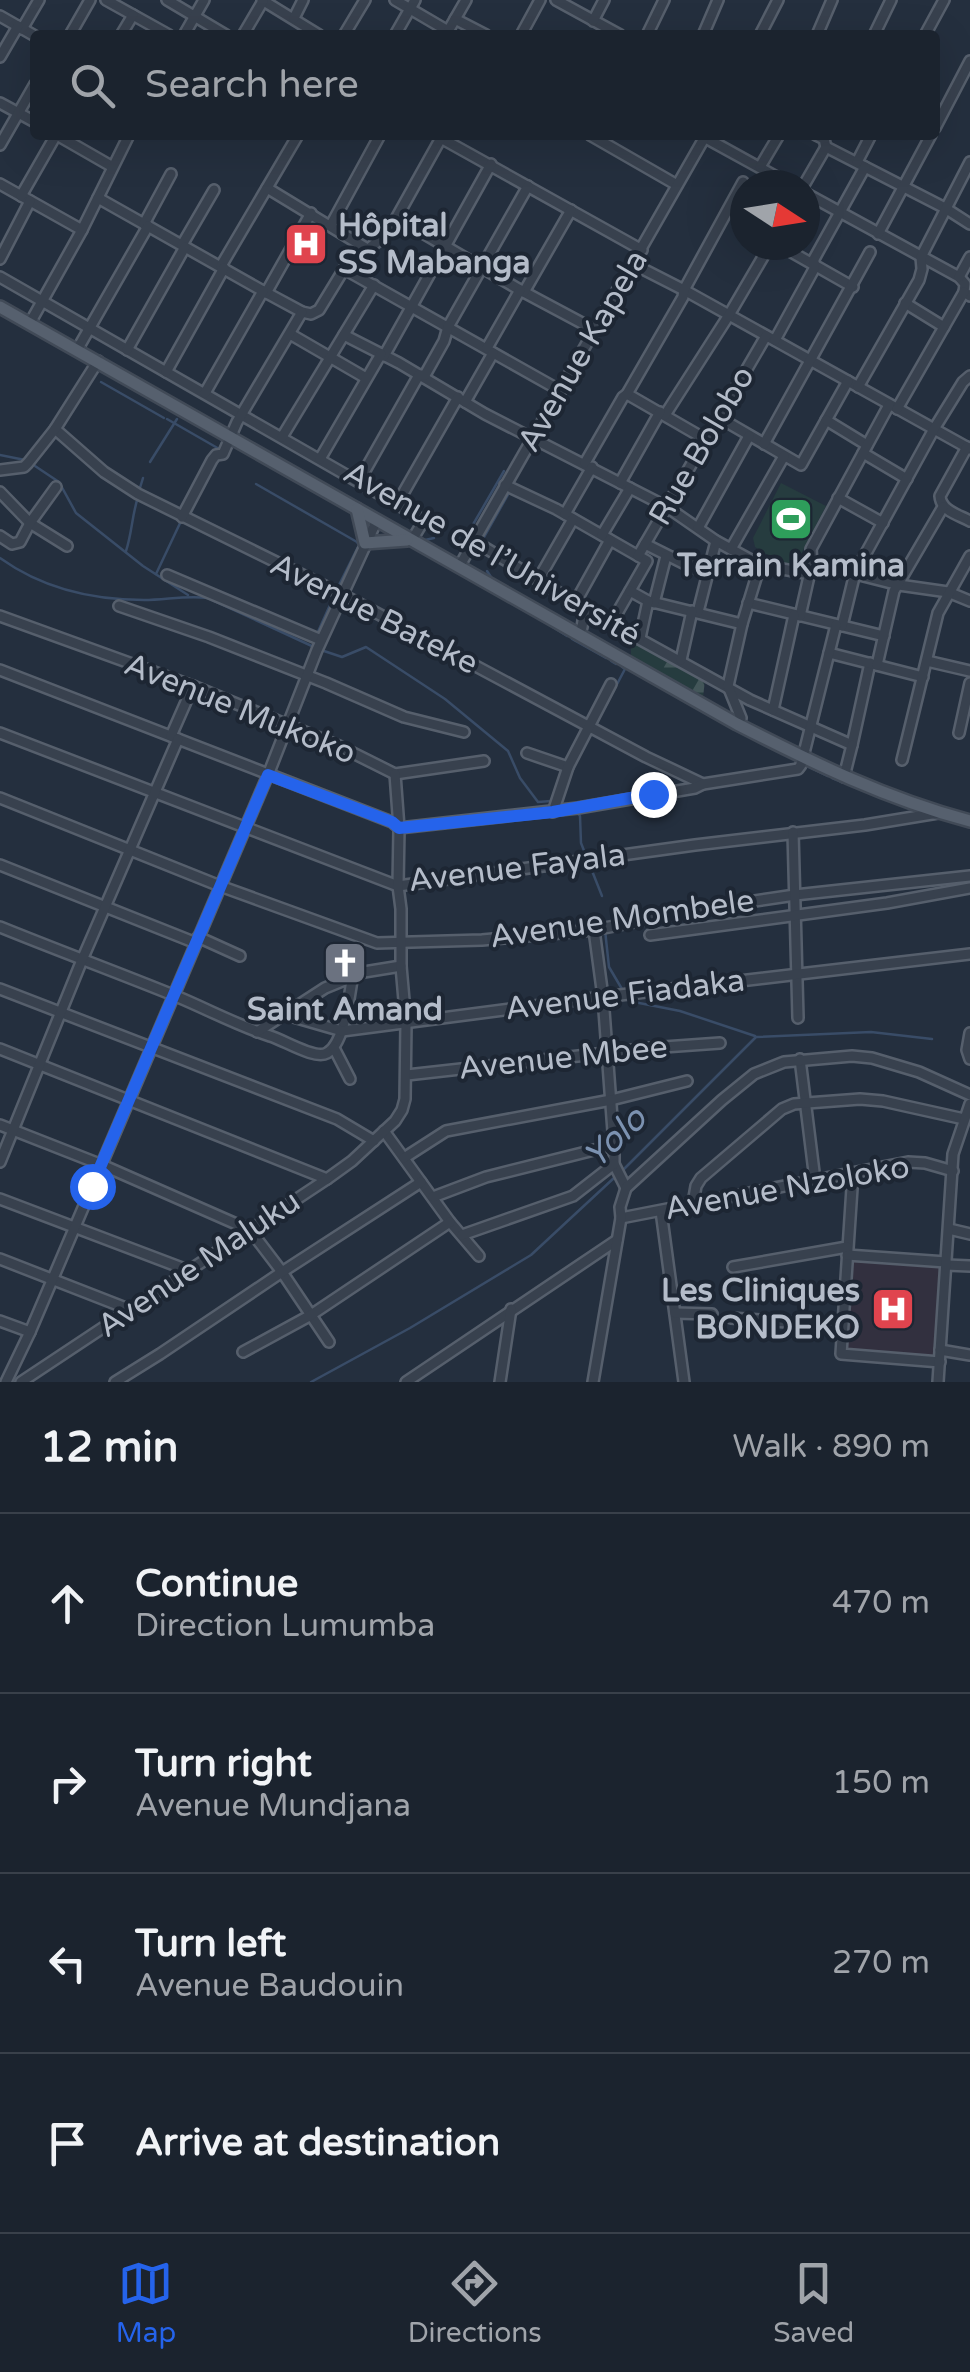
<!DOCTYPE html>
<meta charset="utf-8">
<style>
:root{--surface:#1b232e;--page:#282f3a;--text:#f1f3f6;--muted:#a0a4aa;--line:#39404a;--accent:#2563eb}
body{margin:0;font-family:"Varela Round",sans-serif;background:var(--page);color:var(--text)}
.compass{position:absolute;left:730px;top:170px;width:90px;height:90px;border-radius:50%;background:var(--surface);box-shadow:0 10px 40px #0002;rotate:102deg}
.stop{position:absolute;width:30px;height:30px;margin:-22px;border:8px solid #2563eb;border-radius:50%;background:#fff}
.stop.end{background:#2563eb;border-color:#fff;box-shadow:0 2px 10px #0008}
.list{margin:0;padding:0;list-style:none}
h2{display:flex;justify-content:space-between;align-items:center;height:130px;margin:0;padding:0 40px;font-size:42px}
h2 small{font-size:32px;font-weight:400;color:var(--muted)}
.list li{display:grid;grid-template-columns:65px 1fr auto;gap:30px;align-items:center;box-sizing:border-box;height:180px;padding:0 40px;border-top:2px solid var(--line)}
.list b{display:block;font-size:38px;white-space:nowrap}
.list p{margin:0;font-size:32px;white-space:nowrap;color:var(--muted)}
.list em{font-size:32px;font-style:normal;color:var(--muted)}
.icon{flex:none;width:55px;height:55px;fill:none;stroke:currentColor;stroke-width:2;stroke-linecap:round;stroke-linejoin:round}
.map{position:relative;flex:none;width:970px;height:1382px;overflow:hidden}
.search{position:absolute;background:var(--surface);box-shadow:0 10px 40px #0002;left:30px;right:30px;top:30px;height:110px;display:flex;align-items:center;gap:25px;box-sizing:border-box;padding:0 35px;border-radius:10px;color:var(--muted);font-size:38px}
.sheet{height:850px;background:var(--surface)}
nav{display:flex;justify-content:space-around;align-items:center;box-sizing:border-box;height:140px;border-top:2px solid var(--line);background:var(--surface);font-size:28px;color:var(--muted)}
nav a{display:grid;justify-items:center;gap:5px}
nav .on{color:var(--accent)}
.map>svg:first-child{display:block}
.medical{fill:#32303f}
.grass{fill:#263c3f}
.forest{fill:url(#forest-firs)}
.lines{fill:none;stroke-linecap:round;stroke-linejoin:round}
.stream{stroke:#394c67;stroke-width:2.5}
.minor-casing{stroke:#565f6c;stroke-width:14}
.major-casing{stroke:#414a57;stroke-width:16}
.minor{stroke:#38414e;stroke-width:9}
.major{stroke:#56606e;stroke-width:11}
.route{stroke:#2563eb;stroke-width:12}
.labels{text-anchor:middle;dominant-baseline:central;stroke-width:8;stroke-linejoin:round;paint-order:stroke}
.poi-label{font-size:32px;font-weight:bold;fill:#b4bcc9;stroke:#1d2633}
.street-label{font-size:32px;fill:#b4bcc9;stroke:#1d2633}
.water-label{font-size:35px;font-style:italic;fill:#7c92b1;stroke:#1d2633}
</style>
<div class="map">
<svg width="970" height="1382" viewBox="0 0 970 1382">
<defs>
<pattern id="forest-firs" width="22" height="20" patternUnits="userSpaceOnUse" patternTransform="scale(2.5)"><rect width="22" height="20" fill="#263c3f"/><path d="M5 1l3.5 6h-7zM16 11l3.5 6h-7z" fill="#435659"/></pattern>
</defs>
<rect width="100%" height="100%" fill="#242f3e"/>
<!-- medical -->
<polygon class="medical" points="851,1256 941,1266 934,1359 844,1352"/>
<!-- grass -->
<polygon class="grass" points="781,483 826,506 799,558 785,566 755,547 753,538"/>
<!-- forest -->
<polygon class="forest" points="631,636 705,679 703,698 631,657"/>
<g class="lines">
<!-- stream -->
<g class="stream">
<polyline points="101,382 164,418"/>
<polyline points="167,419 221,450"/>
<polyline points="0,455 25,460"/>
<polyline points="150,462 177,419"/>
<polyline points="32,464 59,482 76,513 143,566 188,595"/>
<polyline points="256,484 357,542 359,545"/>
<polyline points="139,491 143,478"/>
<polyline points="471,528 504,471"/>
<polyline points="417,536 425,540 434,538"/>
<polyline points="483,539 510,491"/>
<path d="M 126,551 C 132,533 132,515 138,497"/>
<path d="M 0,558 C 43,589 92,600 144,600 C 166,600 186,595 208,598 L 314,647"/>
<polyline points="358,571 371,547"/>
<polyline points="487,571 491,577"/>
<polyline points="156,574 182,519"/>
<polyline points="499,582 510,589"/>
<polyline points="337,589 358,547"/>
<polyline points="545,622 567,636"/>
<polyline points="317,634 334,596"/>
<polyline points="572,639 606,658"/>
<polyline points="324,647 332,627"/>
<polyline points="321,650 342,657 366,647 445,699 508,751 520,778 538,802 551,801"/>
<polyline points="611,661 616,664"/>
<polyline points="715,718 799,762"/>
<polyline points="595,726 625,669 622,667"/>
<polyline points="807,766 828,776"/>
<polyline points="832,778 876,795"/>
<polyline points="575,810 580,816 581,843 602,896"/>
<polyline points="605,930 609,967 629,1001 680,1011 755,1036"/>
<polyline points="621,1172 756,1037 871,1032 932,1039"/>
<polyline points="311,1382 410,1328 531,1255 615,1177"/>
</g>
<!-- minor casing -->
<g class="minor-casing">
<g id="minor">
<polyline points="106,0 169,35"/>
<polyline points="167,0 226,35"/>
<polyline points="262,0 319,35"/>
<polyline points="395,0 448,31"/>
<polyline points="556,0 620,35"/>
<polyline points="0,16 35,36"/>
<polyline points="294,18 303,0"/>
<polyline points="455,19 486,35"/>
<polyline points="593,21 604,0"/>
<polyline points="22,29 39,0"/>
<polyline points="447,33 466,0"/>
<polyline points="70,35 90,0"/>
<polyline points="121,35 133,15"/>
<polyline points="184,35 204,0"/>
<polyline points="243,35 263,1"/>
<polyline points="344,35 365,0"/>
<polyline points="395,35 415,0"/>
<polyline points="521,35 540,0"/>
<polyline points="647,35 664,0"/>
<polyline points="703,35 718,0"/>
<polyline points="760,35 778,0"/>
<polyline points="817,35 832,0"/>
<polyline points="874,35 891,0"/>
<polyline points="925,35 944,0"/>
<polyline points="0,57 18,26"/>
<polyline points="0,103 35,122"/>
<polyline points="935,128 970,61"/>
<polyline points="57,135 111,166"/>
<polyline points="590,135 677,185"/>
<polyline points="816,135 824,139 826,147 945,208 970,224"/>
<polyline points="439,137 642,250"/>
<polyline points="704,137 791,185"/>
<polyline points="0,145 35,84"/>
<polyline points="857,162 871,135"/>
<polyline points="760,167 779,135"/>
<polyline points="0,184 82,230"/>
<polyline points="804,185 826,147"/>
<polyline points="267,188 369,250"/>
<polyline points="805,193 959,277 965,284 964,292 970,296"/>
<polyline points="21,196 56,135"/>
<polyline points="98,198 263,291 302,312 311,314 319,310 344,269 388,233 441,138"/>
<polyline points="397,218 520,290 595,330"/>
<polyline points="144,224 171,174"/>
<polyline points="331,225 380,135"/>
<polyline points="878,234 931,135"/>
<polyline points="182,245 214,190"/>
<polyline points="779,245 853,287"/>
<polyline points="0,259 30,201"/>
<polyline points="633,264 684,290 970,449"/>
<polyline points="221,266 298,135"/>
<polyline points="344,269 561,391"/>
<polyline points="0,277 397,504 421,519 421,525 412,540"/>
<polyline points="959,277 970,257"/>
<polyline points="524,292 571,210"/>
<polyline points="266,293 311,213"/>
<polyline points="905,303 944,327"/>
<polyline points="30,323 82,230 129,135"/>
<polyline points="290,334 366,378"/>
<polyline points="344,335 399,363 485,414 667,507 716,541 760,565 810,574"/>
<polyline points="775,340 814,269 814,259 865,167"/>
<polyline points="487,348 520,290"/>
<polyline points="77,350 148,226"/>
<polyline points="127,350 185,247"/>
<polyline points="384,356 491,164"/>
<polyline points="166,372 224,268"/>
<polyline points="858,387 919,280 922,269 921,257 970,162"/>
<polyline points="205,393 263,291"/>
<polyline points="627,394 705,439"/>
<polyline points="465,402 493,353"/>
<polyline points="897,409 964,292"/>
<polyline points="665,415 729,315 770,245"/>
<polyline points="718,417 801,465 848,381"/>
<polyline points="826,420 867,445"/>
<polyline points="55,429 104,472 138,494 341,594 646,757 703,784"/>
<polyline points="282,437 374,285"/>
<polyline points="764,444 870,252"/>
<path d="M 967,447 L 940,496 C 941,511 959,515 970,521"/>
<polyline points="863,453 907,479"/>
<polyline points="320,459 381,354"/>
<polyline points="585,463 623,397 627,394 683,297 684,290 743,182"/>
<polyline points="0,470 24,467 28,463 55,429 98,361"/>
<polyline points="359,481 419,375 425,375 444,341 448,327 528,186"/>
<polyline points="620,483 660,412"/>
<polyline points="505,485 556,509 647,561 612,622"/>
<polyline points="0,492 30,523 67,546"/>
<polyline points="838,498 883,523"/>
<polyline points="397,504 458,397"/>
<polyline points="565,514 592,467"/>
<polyline points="182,517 212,460 216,455 223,454 237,422 302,312"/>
<polyline points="698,528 749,436"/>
<polyline points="602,535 630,488"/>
<polyline points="0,536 12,544 20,542 30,523 56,487"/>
<polyline points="474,541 592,613 750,700 852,745 870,663"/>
<polyline points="645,544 691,567 707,572"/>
<polyline points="731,549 784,456"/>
<polyline points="638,556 766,336"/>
<polyline points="812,563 899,585 948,592 970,601"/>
<polyline points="459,567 706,135"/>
<polyline points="167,575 321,640"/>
<polyline points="538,580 573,519"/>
<polyline points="630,591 648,601 742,624"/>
<polyline points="575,603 610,540"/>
<polyline points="654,603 666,556"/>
<polyline points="748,603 884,636"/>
<polyline points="119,606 209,637 326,683 404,717 464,732"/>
<polyline points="698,612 716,541"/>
<polyline points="0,616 193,686 339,746 395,774 484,761"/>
<polyline points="800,616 812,563 811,549 889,405"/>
<polyline points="842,626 855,573 934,429 963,382 970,376"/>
<polyline points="578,635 582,627 585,609"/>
<polyline points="640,638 648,601"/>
<polyline points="829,653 923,677"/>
<polyline points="681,660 692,611"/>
<polyline points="927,661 970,671"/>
<polyline points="877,665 894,591 943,507"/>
<polyline points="0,670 392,822 399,828 578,808 695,788 703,784 798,769 801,765 836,625"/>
<polyline points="773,710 794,615"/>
<polyline points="737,724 741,718 728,686 742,624 760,565"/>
<polyline points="0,733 398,886 695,845 865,825 938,813"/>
<polyline points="959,733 970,683"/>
<polyline points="171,736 193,686"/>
<polyline points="527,753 568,767"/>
<polyline points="902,760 938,613 970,556"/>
<polyline points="844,777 852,745"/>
<polyline points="0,798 220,886 377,943 482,940 594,930 701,909 795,895 970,876"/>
<polyline points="553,812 568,767 611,684"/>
<polyline points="793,832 798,1018"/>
<polyline points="0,865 196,943"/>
<path d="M 0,927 C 59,951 119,973 178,997 C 209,1010 239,1026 270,1036 C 284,1040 315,1060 327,1053 C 345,1043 349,995 353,975"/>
<polyline points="594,930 603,997 614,1145 614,1164 626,1188"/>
<polyline points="650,935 887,903 970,888"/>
<polyline points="198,937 240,956"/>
<polyline points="0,989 337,1119 374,1141"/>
<polyline points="283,1014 342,1031 603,997 970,954"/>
<polyline points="257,1032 325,988 364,972 401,966"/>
<polyline points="970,1033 967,1050 970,1059"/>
<polyline points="334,1048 350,1079"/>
<polyline points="0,1049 327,1179"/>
<polyline points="800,1059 815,1180"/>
<polyline points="407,1075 650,1048 720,1043"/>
<polyline points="0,1125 102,1165 250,1230 282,1272 329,1342"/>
<polyline points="384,1131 450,1222 479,1256"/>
<polyline points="404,1158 446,1131 611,1100 687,1081"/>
<polyline points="0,1162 82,960 178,739"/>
<polyline points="853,1173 841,1354 940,1362"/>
<polyline points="433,1197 486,1177 614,1145"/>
<polyline points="0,1199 190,1271"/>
<polyline points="693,1203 696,1186 701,1178 782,1109 794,1104 860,1099 883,1101 964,1119"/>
<polyline points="661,1211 684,1382"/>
<polyline points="621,1218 908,1162 925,1163 953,1171"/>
<polyline points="949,1229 970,1234"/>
<polyline points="462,1235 573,1196 614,1164"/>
<polyline points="847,1255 946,1262"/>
<polyline points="0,1259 131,1310"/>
<polyline points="946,1265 970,1266"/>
<polyline points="733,1267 847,1247"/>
<polyline points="675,1313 712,1314"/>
<polyline points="731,1318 842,1326"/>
<polyline points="0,1321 30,1332"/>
<polyline points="940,1350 970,1355"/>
<polyline points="243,1352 311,1315 450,1222"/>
<polyline points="6,1382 30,1332 268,775 317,650 377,520"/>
<polyline points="21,1382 327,1179 352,1161 395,1121 402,1110 405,1099 406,1023 401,966 401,909 398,886 399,828 395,774"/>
<polyline points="115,1382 160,1354 282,1272 421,1182"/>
<polyline points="406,1382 617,1240"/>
<polyline points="500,1382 511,1309"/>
<polyline points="593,1382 621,1218 620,1207 626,1188 722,1100 754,1074 784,1062 852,1056 872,1058 919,1072 970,1095"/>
<polyline points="938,1382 953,1154 970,1104"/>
</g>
</g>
<!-- major casing -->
<g class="major-casing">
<g id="major">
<path d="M 0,307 L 737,724 C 813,763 887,799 970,821"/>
<polyline points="357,509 365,543 407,540"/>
</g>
</g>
<!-- minor -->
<use href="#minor" class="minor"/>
<!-- major -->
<use href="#major" class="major"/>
</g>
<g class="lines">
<!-- route -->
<polyline class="route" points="92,1186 268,775 392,822 399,828 553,812 653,794"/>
</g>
<!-- icons -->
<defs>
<g id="hospital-square" transform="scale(2.25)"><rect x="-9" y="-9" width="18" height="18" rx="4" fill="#e0444e" stroke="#1d2633"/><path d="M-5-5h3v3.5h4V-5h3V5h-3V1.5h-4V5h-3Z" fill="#fff"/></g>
<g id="stadium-square" transform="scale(2.25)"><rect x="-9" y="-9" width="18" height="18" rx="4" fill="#2e9e5b" stroke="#1d2633"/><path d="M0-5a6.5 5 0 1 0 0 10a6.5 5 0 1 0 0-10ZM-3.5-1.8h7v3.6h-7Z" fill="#fff"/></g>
<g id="church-square" transform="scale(2.25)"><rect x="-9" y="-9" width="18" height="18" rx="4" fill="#6b7280" stroke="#1d2633"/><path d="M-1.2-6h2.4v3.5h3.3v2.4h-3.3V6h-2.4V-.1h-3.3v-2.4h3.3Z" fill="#fff"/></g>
</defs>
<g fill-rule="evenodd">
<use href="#hospital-square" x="306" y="244"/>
<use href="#stadium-square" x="791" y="519"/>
<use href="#church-square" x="345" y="963"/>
<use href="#hospital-square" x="893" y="1309"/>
</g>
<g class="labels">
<!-- poi labels -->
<g class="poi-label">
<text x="338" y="226" text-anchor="start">Hôpital<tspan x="338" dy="37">SS Mabanga</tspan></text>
<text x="791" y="566">Terrain Kamina</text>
<text x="345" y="1010">Saint Amand</text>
<text x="860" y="1291" text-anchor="end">Les Cliniques<tspan x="860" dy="37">BONDEKO</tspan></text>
</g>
<!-- street labels -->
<g class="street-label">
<text transform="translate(583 351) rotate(-60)">Avenue Kapela</text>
<text transform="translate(702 446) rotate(-60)">Rue Bolobo</text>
<text transform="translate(492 554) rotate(30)">Avenue de l’Université</text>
<text transform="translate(374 614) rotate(27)">Avenue Bateke</text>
<text transform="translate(240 709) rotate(22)">Avenue Mukoko</text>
<text transform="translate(517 868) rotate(-7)">Avenue Fayala</text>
<text transform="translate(622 919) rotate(-8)">Avenue Mombele</text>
<text transform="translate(625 995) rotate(-7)">Avenue Fiadaka</text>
<text transform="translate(563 1058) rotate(-6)">Avenue Mbee</text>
<text transform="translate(787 1188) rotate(-10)">Avenue Nzoloko</text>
<text transform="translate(199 1264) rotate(-34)">Avenue Maluku</text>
</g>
<!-- water labels -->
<g class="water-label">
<text transform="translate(615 1138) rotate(-44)">Yolo</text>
</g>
</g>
</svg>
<svg class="compass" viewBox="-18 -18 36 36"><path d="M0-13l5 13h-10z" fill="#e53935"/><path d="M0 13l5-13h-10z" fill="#a0a4aa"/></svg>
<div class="stop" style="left:92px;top:1186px"></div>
<div class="stop end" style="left:653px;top:794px"></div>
<div class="search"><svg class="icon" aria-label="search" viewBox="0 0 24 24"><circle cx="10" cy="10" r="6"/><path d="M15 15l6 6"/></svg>Search here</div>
</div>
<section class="sheet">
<h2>12 min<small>Walk · 890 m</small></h2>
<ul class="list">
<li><svg class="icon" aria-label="ahead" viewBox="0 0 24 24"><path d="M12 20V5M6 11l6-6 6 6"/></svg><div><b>Continue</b><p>Direction Lumumba</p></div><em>470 m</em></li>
<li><svg class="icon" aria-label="right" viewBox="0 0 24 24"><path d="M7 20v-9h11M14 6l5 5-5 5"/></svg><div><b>Turn right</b><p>Avenue Mundjana</p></div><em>150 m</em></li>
<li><svg class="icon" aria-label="left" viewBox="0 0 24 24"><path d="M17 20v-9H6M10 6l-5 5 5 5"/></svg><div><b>Turn left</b><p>Avenue Baudouin</p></div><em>270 m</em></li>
<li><svg class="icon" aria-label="arrive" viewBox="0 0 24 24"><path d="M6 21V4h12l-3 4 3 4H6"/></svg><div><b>Arrive at destination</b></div></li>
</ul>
</section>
<nav>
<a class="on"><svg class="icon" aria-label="map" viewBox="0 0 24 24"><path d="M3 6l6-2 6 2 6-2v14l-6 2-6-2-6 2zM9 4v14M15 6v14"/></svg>Map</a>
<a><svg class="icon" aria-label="directions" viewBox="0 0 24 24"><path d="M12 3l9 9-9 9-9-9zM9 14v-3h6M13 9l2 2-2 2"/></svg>Directions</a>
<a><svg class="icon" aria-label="saved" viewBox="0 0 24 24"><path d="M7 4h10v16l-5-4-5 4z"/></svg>Saved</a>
</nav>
